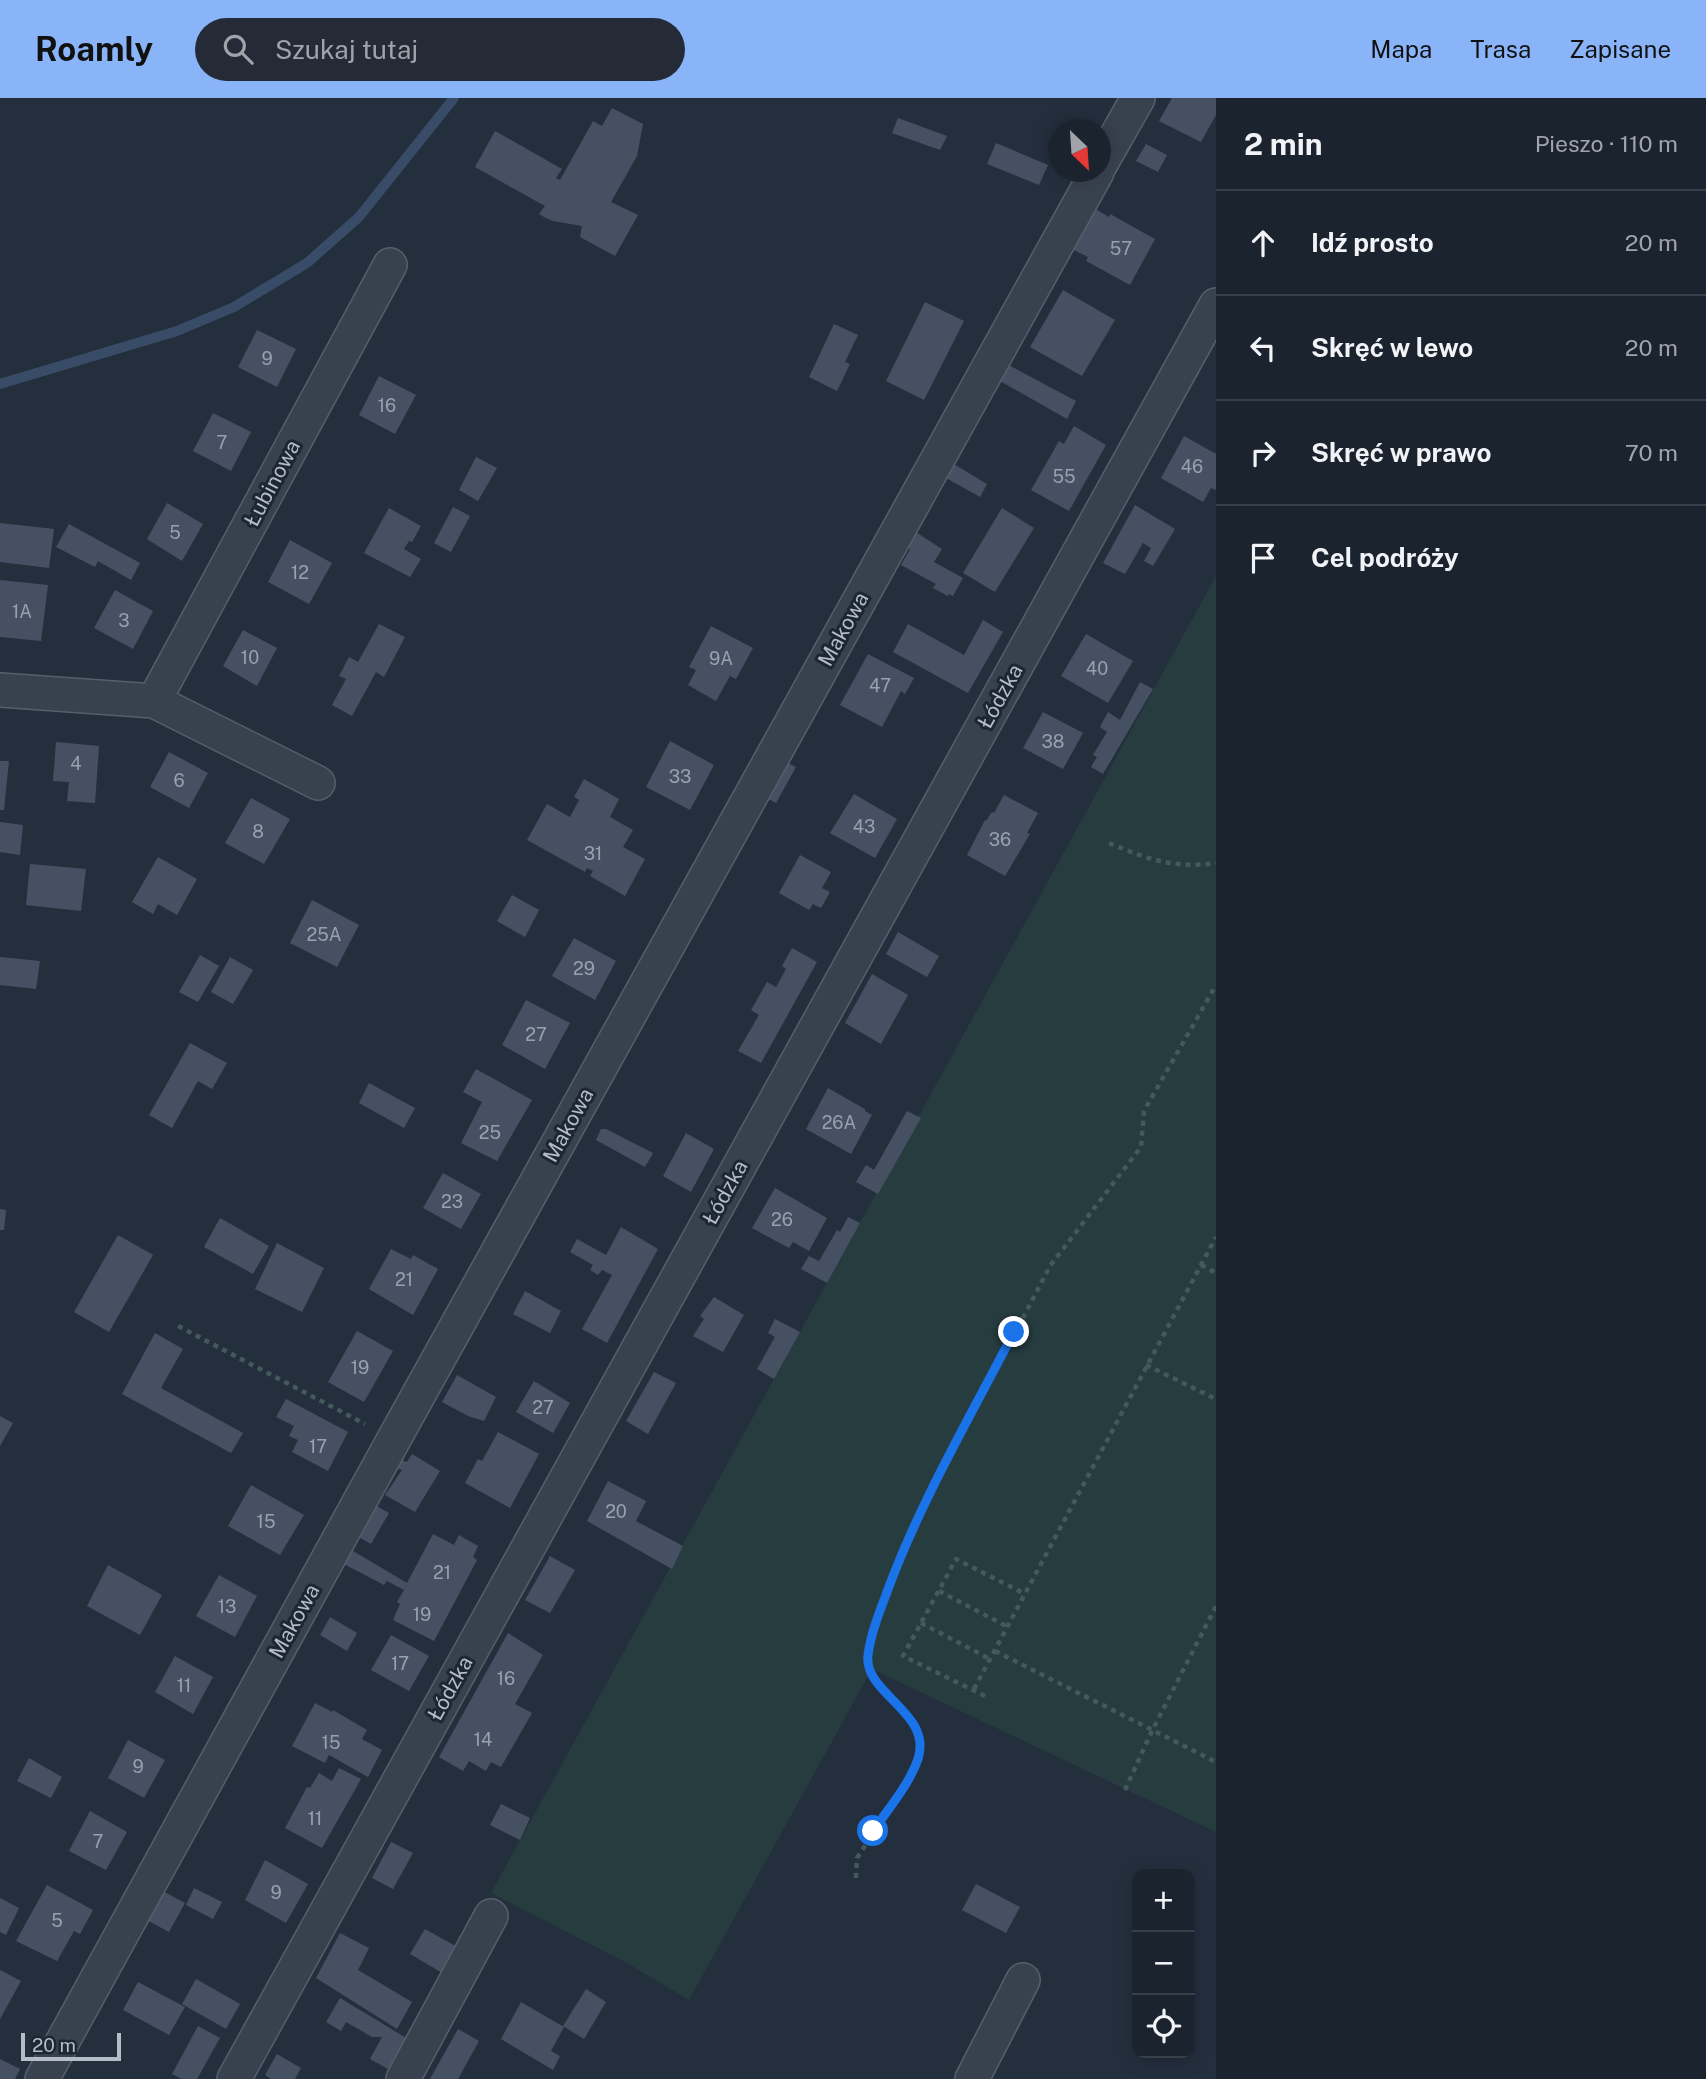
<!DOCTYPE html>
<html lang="pl">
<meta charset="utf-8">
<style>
:root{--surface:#1b232e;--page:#242b36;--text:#f1f3f6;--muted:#a0a4aa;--line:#39404a;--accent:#8ab4f8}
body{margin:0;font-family:"Public Sans",sans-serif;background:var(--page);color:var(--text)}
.controls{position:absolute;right:21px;bottom:21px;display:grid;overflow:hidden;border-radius:14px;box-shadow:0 4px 18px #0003}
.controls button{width:63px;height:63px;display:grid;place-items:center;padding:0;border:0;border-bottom:2px solid var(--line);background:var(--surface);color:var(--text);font:35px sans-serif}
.compass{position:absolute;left:1048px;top:21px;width:63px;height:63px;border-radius:50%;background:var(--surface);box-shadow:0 4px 18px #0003;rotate:155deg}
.scale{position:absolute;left:21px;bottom:18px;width:100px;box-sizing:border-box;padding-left:7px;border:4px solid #b4bcc9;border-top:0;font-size:19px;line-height:24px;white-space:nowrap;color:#b4bcc9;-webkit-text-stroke:5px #1d2633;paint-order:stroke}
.stop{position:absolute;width:21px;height:21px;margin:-16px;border:5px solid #1a73e8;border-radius:50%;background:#fff}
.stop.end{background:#1a73e8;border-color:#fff;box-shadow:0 2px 7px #0008}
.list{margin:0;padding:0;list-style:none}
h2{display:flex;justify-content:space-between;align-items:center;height:91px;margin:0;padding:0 28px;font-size:30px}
h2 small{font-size:23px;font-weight:400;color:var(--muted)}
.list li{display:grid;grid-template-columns:46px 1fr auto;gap:21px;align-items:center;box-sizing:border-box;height:105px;padding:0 28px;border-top:2px solid var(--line)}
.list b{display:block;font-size:26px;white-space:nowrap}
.list em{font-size:23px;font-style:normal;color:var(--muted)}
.icon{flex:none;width:38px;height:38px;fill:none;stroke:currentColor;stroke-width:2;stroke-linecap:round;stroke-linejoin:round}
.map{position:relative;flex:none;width:1216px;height:1981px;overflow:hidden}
header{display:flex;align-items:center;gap:42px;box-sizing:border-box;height:98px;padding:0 35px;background:var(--accent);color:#111}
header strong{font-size:33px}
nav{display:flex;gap:38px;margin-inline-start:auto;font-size:24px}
.search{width:490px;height:63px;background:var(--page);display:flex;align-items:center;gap:18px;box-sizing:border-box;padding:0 24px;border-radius:38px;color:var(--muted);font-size:26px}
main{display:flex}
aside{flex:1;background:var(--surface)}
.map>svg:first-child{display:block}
.green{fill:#263c3f}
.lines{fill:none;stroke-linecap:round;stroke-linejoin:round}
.stream{stroke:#394c67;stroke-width:10}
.building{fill:#455162}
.minor-casing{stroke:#565f6c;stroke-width:36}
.path{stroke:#44595c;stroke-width:4.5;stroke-dasharray:5 5;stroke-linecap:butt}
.minor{stroke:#38414e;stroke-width:33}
.route{stroke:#1a73e8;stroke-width:9}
.labels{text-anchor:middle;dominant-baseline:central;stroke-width:6;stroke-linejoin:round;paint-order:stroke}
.number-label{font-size:18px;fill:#98a1af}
.street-label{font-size:21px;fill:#b4bcc9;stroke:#1d2633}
</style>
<header>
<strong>Roamly</strong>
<div class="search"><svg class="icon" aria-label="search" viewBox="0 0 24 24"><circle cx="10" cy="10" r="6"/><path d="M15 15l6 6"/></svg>Szukaj tutaj</div>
<nav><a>Mapa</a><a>Trasa</a><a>Zapisane</a></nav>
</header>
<main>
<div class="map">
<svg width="1216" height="1981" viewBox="0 0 1216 1981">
<rect width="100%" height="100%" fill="#242f3e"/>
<!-- green -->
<polygon class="green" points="1216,478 1216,1734 872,1571 689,1902 625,1864 491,1795"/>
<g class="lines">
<!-- stream -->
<polyline class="stream" points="0,286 177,233 234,209 307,165 359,119 454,0"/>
</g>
<!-- building -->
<g class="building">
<polygon points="1172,0 1216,0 1216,17 1201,44 1159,23"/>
<polygon points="612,10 643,26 637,58 611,104 638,117 615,158 580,139 582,128 553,123 544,119 539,116 545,108 475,69 495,33 562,71 556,80 560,82 593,23 602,28"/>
<polygon points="898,20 947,38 940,52 892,35"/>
<polygon points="996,45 1048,67 1039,87 987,66"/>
<polygon points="1146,46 1167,57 1158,74 1136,63"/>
<polygon points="1092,109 1109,119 1110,116 1155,141 1130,187 1086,163 1088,159 1070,150"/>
<polygon points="1063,192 1115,222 1082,278 1030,249"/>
<polygon points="925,204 964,223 924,302 886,283"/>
<polygon points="834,226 858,237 845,264 850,266 837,293 809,279"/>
<polygon points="257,232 296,251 277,289 238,269"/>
<polygon points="1001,263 1076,303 1067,321 993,279"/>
<polygon points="379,278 416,297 395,336 359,317"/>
<polygon points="213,315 251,334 231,373 193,353"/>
<polygon points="1074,328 1106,347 1069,413 1031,392 1059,343 1064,346"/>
<polygon points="1184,338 1216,356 1216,392 1211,390 1203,404 1161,380"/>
<polygon points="476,359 497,370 478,403 459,392"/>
<polygon points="947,362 987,386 980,399 939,376"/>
<polygon points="167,405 203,426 182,463 147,441"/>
<polygon points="1135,407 1175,431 1153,468 1144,463 1151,450 1143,445 1125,476 1103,465"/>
<polygon points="453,409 470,418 451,454 434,445"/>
<polygon points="389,410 421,428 412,444 409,443 404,451 421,461 410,479 364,455"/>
<polygon points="1002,410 1034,430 995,494 963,475"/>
<polygon points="0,425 54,431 49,470 0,464"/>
<polygon points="69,426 140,465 131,482 98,463 95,469 56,449"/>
<polygon points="911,431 942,451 934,464 963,480 953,498 949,496 948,498 933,490 936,486 901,467 910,451 902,447"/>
<polygon points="290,442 332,465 309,506 268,484"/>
<polygon points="0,482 48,487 41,543 0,539"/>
<polygon points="115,492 153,513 133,551 94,530"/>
<polygon points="983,522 1003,534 968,595 893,554 908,526 964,557"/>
<polygon points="379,526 405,539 384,579 376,574 352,618 332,607 346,581 339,578 349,559 358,564"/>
<polygon points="711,528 753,550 736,581 730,578 716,603 688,587 696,572 689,569"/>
<polygon points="243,532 277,550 257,588 223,568"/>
<polygon points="1086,536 1133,563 1108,605 1061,578"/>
<polygon points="868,556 914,580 905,596 901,593 882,629 840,607"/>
<polygon points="1140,584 1153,591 1103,676 1091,669 1097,659 1093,657 1107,634 1100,629 1108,614 1120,622"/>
<polygon points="1043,614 1083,635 1063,671 1023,650"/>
<polygon points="670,643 714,667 690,712 646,689"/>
<polygon points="56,644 99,648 95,705 67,703 69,684 53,683"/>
<polygon points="169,654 208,675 189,710 150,689"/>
<polygon points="782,662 796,669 776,705 763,698"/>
<polygon points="0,663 9,663 4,712 0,712"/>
<polygon points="584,681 619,701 610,719 633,732 623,749 645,761 625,798 590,778 593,773 587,770 585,774 527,742 547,706 570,719 579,702 574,699"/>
<polygon points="854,696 897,721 875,760 830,735"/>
<polygon points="1004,697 1038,715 1027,735 1030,736 1005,778 967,757 985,722 986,723 992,714 994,715"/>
<polygon points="251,700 290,721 264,766 225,745"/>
<polygon points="0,724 23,727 20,757 0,754"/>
<polygon points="800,757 831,774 822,790 830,794 821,810 813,806 809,812 779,795"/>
<polygon points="158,759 197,781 177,817 158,806 153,816 132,804"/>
<polygon points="30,766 86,771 81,813 26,807"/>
<polygon points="512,797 539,812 525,839 497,823"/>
<polygon points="312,802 359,827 337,869 290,845"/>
<polygon points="898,834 939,858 927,879 886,856"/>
<polygon points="574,840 616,863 595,902 552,878"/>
<polygon points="792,850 817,864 761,965 738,953 759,917 751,912 767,884 776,889 786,871 782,868"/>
<polygon points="200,857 219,868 198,904 179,894"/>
<polygon points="0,859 40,863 36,891 0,887"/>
<polygon points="230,859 253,872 233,906 211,894"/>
<polygon points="872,876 908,897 881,946 845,925"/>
<polygon points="526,902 570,925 545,971 502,947"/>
<polygon points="190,945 227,965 212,991 198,983 172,1030 149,1017"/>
<polygon points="476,971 532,1002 497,1063 461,1045 482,1004 463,994"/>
<polygon points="369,985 415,1010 404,1030 359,1005"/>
<polygon points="828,990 865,1011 865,1013 872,1017 851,1056 806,1031"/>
<polygon points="907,1013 921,1020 878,1096 856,1084 866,1067 874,1072"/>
<polygon points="601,1031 606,1031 653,1055 645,1069 596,1042"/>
<polygon points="686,1035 714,1051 691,1094 663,1078"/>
<polygon points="443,1075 481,1096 461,1131 423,1110"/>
<polygon points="775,1090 827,1120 809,1153 793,1144 789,1150 752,1130"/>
<polygon points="0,1111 6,1112 4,1132 0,1132"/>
<polygon points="848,1119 860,1125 827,1185 801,1171 809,1158 819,1163 837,1132 840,1134"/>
<polygon points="220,1120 269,1148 253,1176 204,1149"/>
<polygon points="621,1129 658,1151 607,1245 582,1231 612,1177 602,1172 598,1177 590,1172 593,1167 570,1154 577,1141 606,1157"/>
<polygon points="118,1137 153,1157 109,1234 74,1214"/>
<polygon points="277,1145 324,1170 302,1214 255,1191"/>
<polygon points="391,1151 411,1161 413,1157 438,1171 413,1217 369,1191"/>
<polygon points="525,1193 561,1213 550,1235 513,1216"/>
<polygon points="714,1199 744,1217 723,1254 693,1238 704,1221 700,1218"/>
<polygon points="775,1221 800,1234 774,1281 757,1271 775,1239 768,1235"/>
<polygon points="357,1233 393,1253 364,1304 328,1284"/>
<polygon points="155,1235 183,1251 161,1290 243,1335 231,1355 122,1296"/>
<polygon points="654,1274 676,1285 648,1336 626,1323"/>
<polygon points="457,1277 496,1299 484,1323 468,1318 442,1304"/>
<polygon points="534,1283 570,1305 553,1335 516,1314"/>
<polygon points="286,1301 348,1334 328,1373 292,1354 298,1342 289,1338 294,1328 276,1319"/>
<polygon points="0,1318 13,1325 0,1348"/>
<polygon points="498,1334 539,1356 510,1410 465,1385 478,1361 482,1363"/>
<polygon points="412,1356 440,1373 415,1414 385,1397 402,1372 393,1368 396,1360 407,1364"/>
<polygon points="608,1383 646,1403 636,1423 683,1448 672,1471 587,1423"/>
<polygon points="251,1387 304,1417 280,1457 228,1428"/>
<polygon points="373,1406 389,1415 371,1446 355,1437"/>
<polygon points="433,1436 454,1447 459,1437 478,1448 473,1459 477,1462 434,1543 393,1522 400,1506 397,1504 404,1492 387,1483 384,1487 340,1464 348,1450 407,1485"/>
<polygon points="550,1458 575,1472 550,1515 525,1502"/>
<polygon points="108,1467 162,1497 140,1537 87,1508"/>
<polygon points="219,1477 257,1498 235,1539 196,1518"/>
<polygon points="330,1519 357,1535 347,1553 320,1537"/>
<polygon points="508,1535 543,1557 515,1606 532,1615 501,1669 491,1664 486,1673 469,1663 463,1673 439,1659"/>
<polygon points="391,1537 429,1558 409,1593 371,1572"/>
<polygon points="175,1558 213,1579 193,1616 155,1594"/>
<polygon points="315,1605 332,1614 333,1612 367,1632 362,1641 382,1652 368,1679 329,1657 325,1665 292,1648"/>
<polygon points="128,1642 165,1662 144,1700 108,1680"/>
<polygon points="29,1660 62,1679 51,1700 17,1683"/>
<polygon points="339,1670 361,1681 322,1750 285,1730 307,1689 310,1690 319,1675 332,1683"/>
<polygon points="501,1706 530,1720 520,1742 490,1727"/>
<polygon points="90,1713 127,1734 106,1772 69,1753"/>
<polygon points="391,1744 413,1755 393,1791 372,1780"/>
<polygon points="265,1762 308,1786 286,1825 245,1802"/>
<polygon points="976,1786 1020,1809 1006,1835 962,1812"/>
<polygon points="47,1787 93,1812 80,1836 74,1833 57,1863 16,1843"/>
<polygon points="194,1790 222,1804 213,1821 186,1807"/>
<polygon points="159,1791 185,1805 169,1834 143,1820"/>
<polygon points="0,1800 19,1810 6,1837 0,1834"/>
<polygon points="425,1831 459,1850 444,1876 410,1856"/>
<polygon points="340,1835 369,1850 358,1872 412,1904 397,1931 316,1880"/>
<polygon points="0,1872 21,1883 0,1921"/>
<polygon points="196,1881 240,1906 226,1931 182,1906"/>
<polygon points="138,1884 185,1909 169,1937 123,1912"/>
<polygon points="586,1891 606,1904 584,1941 563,1928"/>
<polygon points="340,1900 408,1941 390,1972 370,1961 382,1939 372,1939 346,1924 341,1933 326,1924"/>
<polygon points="521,1904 564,1929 551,1953 560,1958 553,1972 501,1941"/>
<polygon points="198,1928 220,1940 197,1981 182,1981 172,1976"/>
<polygon points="458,1931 479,1943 458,1981 430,1981"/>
<polygon points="277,1956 301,1970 295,1981 271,1981 265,1977"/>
<polygon points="0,1961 20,1971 15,1981 0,1981"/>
</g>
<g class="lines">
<!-- minor casing -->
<g class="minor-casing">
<g id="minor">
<polyline points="1100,67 1138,0"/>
<polyline points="0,592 154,603 318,685"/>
<polyline points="154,603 390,167"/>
<polyline points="42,1981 394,1341 1097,74"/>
<polyline points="234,1981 1216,207"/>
<polyline points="403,1981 491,1818"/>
<polyline points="972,1981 1023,1882"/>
</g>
</g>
<!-- path -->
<g class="path">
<path d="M 1109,745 C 1147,761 1174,771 1216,765"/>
<polyline points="1201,1167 1216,1175"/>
<polyline points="178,1228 365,1326"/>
<polyline points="1146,1267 1216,1301"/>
<polyline points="939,1493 1008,1529"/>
<polyline points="921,1525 990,1561"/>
<polyline points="995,1553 1216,1664"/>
<polyline points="974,1591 1216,1139"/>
<polyline points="985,1598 903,1558 956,1461 1025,1496"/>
<polyline points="1125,1692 1152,1633 1216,1508"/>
<polyline points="856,1780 857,1760 903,1690 918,1661 920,1642 914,1626 878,1585 869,1571 867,1559 879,1515 906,1444 1050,1168 1141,1049 1144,1013 1216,887"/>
</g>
<!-- minor -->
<use href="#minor" class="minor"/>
</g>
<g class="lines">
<!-- route -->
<path class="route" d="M 873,1733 C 888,1711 909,1687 918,1661 C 933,1614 863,1596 868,1557 C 871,1533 882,1508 890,1486 C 923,1399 971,1317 1014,1234"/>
</g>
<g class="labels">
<!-- number labels -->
<g class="number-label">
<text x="1121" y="150">57</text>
<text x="267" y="260">9</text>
<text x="387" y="307">16</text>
<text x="222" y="344">7</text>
<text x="1192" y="368">46</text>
<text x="1064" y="378">55</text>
<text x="175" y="434">5</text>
<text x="300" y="474">12</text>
<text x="22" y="513">1A</text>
<text x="124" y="522">3</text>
<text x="250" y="559">10</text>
<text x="721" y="560">9A</text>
<text x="1097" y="570">40</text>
<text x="880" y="587">47</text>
<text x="1053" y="643">38</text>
<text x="76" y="665">4</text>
<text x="680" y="678">33</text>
<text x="179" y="682">6</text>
<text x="864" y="728">43</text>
<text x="258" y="733">8</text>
<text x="1000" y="741">36</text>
<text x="593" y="755">31</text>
<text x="324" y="836">25A</text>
<text x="584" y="870">29</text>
<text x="536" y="936">27</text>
<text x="839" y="1024">26A</text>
<text x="490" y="1034">25</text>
<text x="452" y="1103">23</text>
<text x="782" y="1121">26</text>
<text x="404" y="1181">21</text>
<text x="360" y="1269">19</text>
<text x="543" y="1309">27</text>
<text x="318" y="1348">17</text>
<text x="616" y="1413">20</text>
<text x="266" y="1423">15</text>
<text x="442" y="1474">21</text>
<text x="227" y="1508">13</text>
<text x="422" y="1516">19</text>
<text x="400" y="1565">17</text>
<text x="506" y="1580">16</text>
<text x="184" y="1587">11</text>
<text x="483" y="1641">14</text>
<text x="331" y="1644">15</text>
<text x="138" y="1668">9</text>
<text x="315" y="1720">11</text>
<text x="98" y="1743">7</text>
<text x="276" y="1794">9</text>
<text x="57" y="1822">5</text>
</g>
<!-- street labels -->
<g class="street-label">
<text transform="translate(272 385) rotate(-62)">Łubinowa</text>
<text transform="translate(843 531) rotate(-61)">Makowa</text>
<text transform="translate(1000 598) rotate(-61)">Łódzka</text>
<text transform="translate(568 1027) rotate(-61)">Makowa</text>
<text transform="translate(725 1094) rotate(-61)">Łódzka</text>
<text transform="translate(294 1523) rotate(-61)">Makowa</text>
<text transform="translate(450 1590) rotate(-61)">Łódzka</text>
</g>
</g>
</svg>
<div class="controls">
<button>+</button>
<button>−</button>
<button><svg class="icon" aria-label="locate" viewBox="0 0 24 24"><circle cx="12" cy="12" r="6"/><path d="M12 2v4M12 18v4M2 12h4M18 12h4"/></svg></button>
</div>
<svg class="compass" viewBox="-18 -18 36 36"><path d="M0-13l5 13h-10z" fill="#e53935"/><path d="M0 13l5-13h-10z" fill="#a0a4aa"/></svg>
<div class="scale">20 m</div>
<div class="stop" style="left:873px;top:1733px"></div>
<div class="stop end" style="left:1014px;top:1234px"></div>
</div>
<aside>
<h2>2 min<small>Pieszo · 110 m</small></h2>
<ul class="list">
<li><svg class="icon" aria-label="ahead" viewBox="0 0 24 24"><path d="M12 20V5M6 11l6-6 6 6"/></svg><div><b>Idź prosto</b></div><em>20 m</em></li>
<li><svg class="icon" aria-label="left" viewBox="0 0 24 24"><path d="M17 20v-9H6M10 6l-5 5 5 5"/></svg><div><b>Skręć w lewo</b></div><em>20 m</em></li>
<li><svg class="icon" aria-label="right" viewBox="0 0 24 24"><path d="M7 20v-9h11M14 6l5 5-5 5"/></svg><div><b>Skręć w prawo</b></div><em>70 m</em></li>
<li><svg class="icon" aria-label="arrive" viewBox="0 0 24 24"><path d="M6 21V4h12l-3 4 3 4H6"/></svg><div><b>Cel podróży</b></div></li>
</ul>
</aside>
</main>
